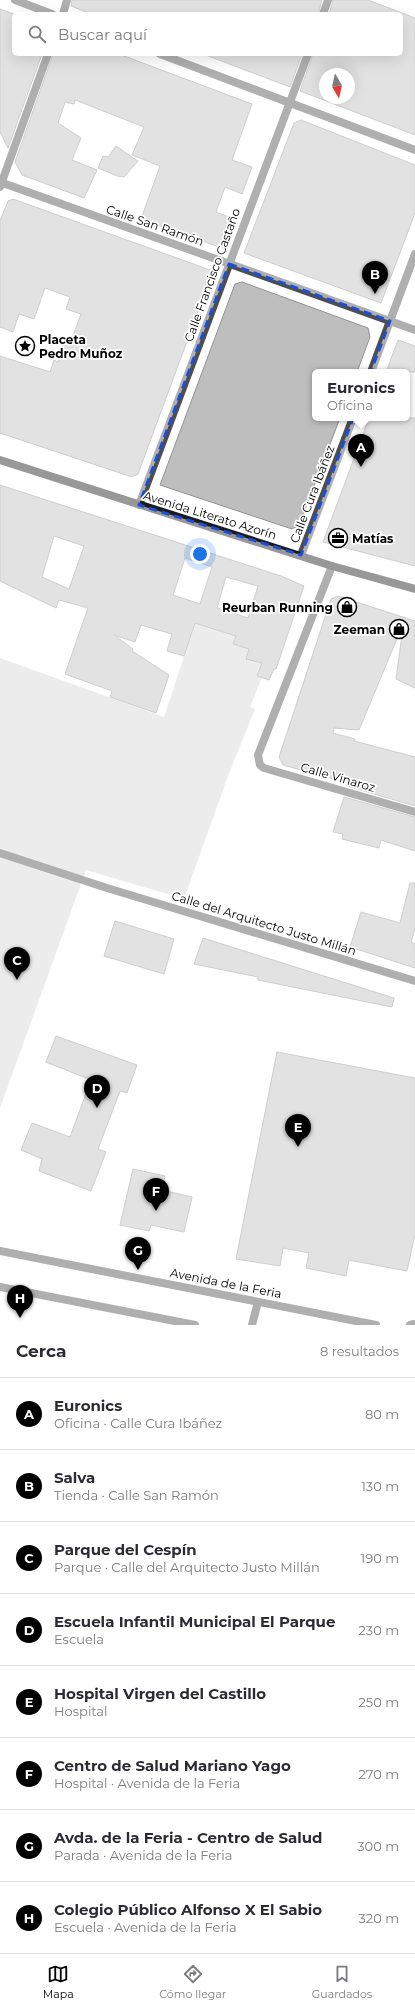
<!DOCTYPE html>
<html lang="es">
<meta charset="utf-8">
<style>
:root{--surface:#fff;--page:#f7f7f7;--text:#2b2b33;--muted:#7c7c81;--line:#e1e1e2;--accent:#000}
body{margin:0;font-family:Montserrat,sans-serif;background:var(--page);color:var(--text)}
.compass{position:absolute;left:319px;top:68px;width:36px;height:36px;border-radius:50%;background:var(--surface);box-shadow:0 4px 16px #0002;rotate:171deg}
.you{position:absolute;left:200px;top:554px;width:14px;height:14px;margin:-10px;border:3px solid #fff;border-radius:50%;background:#1a73e8;box-shadow:0 0 0 6px #1a73e833}
.badge{display:grid;place-items:center;width:26px;height:26px;border-radius:50%;background:var(--accent);color:#fff;font-size:13px;font-weight:700}
.pin{position:absolute;translate:-50% -33px;filter:drop-shadow(0 1px 2px #0008)}
.pin::after{content:'';position:absolute;top:21px;width:14px;height:12px;background:inherit;clip-path:polygon(0 0,100% 0,50% 100%)}
.popup{position:absolute;left:312px;top:369px;width:98px;height:52px;box-sizing:border-box;display:grid;place-content:center;border-radius:6px;background:var(--surface);filter:drop-shadow(0 1px 3px #0005);font-size:13px;white-space:nowrap;color:var(--muted)}
.popup b{font-size:15px;color:var(--text)}
.popup::after{content:'';position:absolute;left:50%;top:100%;margin-left:-8px;border:8px solid transparent;border-top-color:var(--surface)}
.list{margin:0;padding:0;list-style:none}
h2{display:flex;justify-content:space-between;align-items:center;height:52px;margin:0;padding:0 16px;font-size:17px}
h2 small{font-size:13px;font-weight:400;color:var(--muted)}
.list li{display:grid;grid-template-columns:26px 1fr auto;gap:12px;align-items:center;box-sizing:border-box;height:72px;padding:0 16px;border-top:1px solid var(--line)}
.list b{display:block;font-size:15px;white-space:nowrap}
.list p{margin:0;font-size:13px;white-space:nowrap;color:var(--muted)}
.list em{font-size:13px;font-style:normal;color:var(--muted)}
.icon{flex:none;width:22px;height:22px;fill:none;stroke:currentColor;stroke-width:2;stroke-linecap:round;stroke-linejoin:round}
.map{position:relative;flex:none;width:415px;height:1325px;overflow:hidden}
.search{position:absolute;background:var(--surface);box-shadow:0 4px 16px #0002;left:12px;right:12px;top:12px;height:44px;display:flex;align-items:center;gap:10px;box-sizing:border-box;padding:0 14px;border-radius:6px;color:var(--muted);font-size:15px}
.sheet{height:628px;background:var(--surface)}
nav{display:flex;justify-content:space-around;align-items:center;box-sizing:border-box;height:56px;border-top:1px solid var(--line);background:var(--surface);font-size:11px;color:var(--muted)}
nav a{display:grid;justify-items:center;gap:2px}
nav .on{color:var(--accent)}
.map>svg:first-child{display:block}
.green{fill:#d5d5d5}
.building{fill:#bebebe;stroke:#929292;fill-rule:evenodd}
.lines{fill:none;stroke-linecap:round;stroke-linejoin:round}
.street{stroke:#4e4e4e;stroke-width:8}
.secondary{stroke:#1b1b1b;stroke-width:8}
.marked{fill:none;stroke:#1d4ed8;stroke-width:3;stroke-dasharray:8 5;stroke-linejoin:round}
.labels{text-anchor:middle;dominant-baseline:central;stroke-width:3.5;stroke-linejoin:round;paint-order:stroke}
.street-label{font-size:12px;fill:#000;stroke:#fff}
.poi-label{font-size:12px;font-weight:bold;fill:#000;stroke:#fff;text-anchor:start}
</style>
<div class="map">
<svg width="415" height="1325" viewBox="0 0 415 1325">
<rect width="100%" height="100%" fill="#fff"/>
<!-- green -->
<polygon class="green" points="195,623 236,636 233,644 241,647 244,639 252,641 246,658 262,663 262,677 250,707 255,709 228,776 184,899 86,870 0,1108 0,658 164,717"/>
<!-- building -->
<g class="building">
<polygon points="72,0 322,0 318,14 91,14 71,6"/>
<path d="M 333,0 L 368,0 L 415,18 L 415,135 L 300,91 L 313,54 L 401,54 L 401,14 L 329,14 ZM 325,74 L 349,74 L 349,98 L 325,98 Z"/>
<polygon points="0,9 14,14 14,54 42,54 8,148 0,132"/>
<polygon points="53,54 119,54 252,104 232,160 252,167 242,194 225,187 216,212 234,219 222,248 141,219 160,166 132,155 144,127 75,100 74,104 65,102 58,123 81,138 72,160 97,170 84,198 22,175 15,162"/>
<polygon points="203,54 302,54 290,87"/>
<polygon points="301,120 415,165 415,213 381,303 244,253 294,123"/>
<polygon points="116,146 138,161 124,177 117,176 98,168 103,156 108,157"/>
<polygon points="13,199 213,271 138,474 132,477 0,433 0,356 50,372 54,360 58,362 64,339 71,341 81,314 66,309 70,297 45,288 34,319 19,314 13,332 0,327 0,221 8,201"/>
<polygon points="242,282 368,328 370,337 357,372 315,372 315,418 340,418 299,525 292,529 160,485 235,284"/>
<polygon points="398,340 415,346 415,372 386,372"/>
<polygon points="369,418 415,418 415,566 323,542"/>
<path d="M 0,485 L 281,576 L 304,586 L 276,669 L 274,669 L 269,680 L 257,676 L 262,663 L 246,659 L 249,649 L 233,644 L 236,636 L 195,623 L 184,656 L 167,651 L 172,634 L 141,625 L 135,642 L 114,635 L 133,649 L 132,651 L 169,675 L 156,713 L 110,697 L 112,691 L 65,674 L 88,608 L 59,600 L 56,608 L 0,581 ZM 54,536 L 84,546 L 69,589 L 42,577 ZM 185,558 L 212,567 L 200,604 L 173,595 ZM 226,577 L 258,586 L 248,618 L 217,608 Z"/>
<polygon points="338,596 415,621 415,688 396,679 402,635 399,634 359,730 334,728 333,733 355,739 354,741 415,757 415,806 347,786 348,783 283,765 279,757 331,599"/>
<polygon points="344,797 415,817 415,851 381,840 379,848 342,839 343,834 333,832"/>
<polygon points="410,883 415,883 415,929 411,942 415,944 415,968 350,947 361,912 400,923"/>
<polygon points="115,921 174,939 164,974 104,956"/>
<polygon points="203,938 394,998 392,1007 258,980 258,977 194,964"/>
<polygon points="56,1036 137,1065 127,1093 120,1091 98,1149 106,1152 91,1191 39,1171 42,1159 21,1150 32,1123 70,1137 91,1080 46,1062"/>
<polygon points="277,1052 415,1078 415,1234 407,1271 349,1260 346,1276 306,1268 309,1253 283,1248 280,1266 236,1259"/>
<polygon points="133,1169 165,1176 162,1190 192,1197 184,1232 151,1225 149,1231 120,1225"/>
</g>
<g class="lines">
<!-- street -->
<g class="street">
<polyline points="15,0 52,14"/>
<polyline points="63,14 67,0"/>
<polyline points="323,14 328,0"/>
<polyline points="160,54 415,150"/>
<polyline points="0,182 415,330"/>
<polyline points="0,187 48,54"/>
<polyline points="371,372 415,254"/>
<polyline points="139,505 308,54"/>
<polyline points="301,555 353,418"/>
<polyline points="332,566 258,755 260,765 264,768 415,812"/>
<polyline points="0,853 107,888 415,981"/>
<polyline points="0,1251 376,1325"/>
<polyline points="0,1287 195,1325"/>
<polyline points="252,1325 258,1302"/>
<polyline points="410,1325 413,1324"/>
</g>
<!-- secondary -->
<polyline class="secondary" points="0,460 332,566 415,589"/>
</g>
<!-- marked area -->
<path d="M0 0H415V1325H0ZM 229,264 L 390,321 L 301,555 L 139,505 Z" fill="#fff" fill-opacity=".55" fill-rule="evenodd"/>
<path class="marked" d="M 229,264 L 390,321 L 301,555 L 139,505 Z"/>
<!-- icons -->
<defs>
<g id="sight-ring" transform="scale(1)"><circle r="9.5" fill="#fff" stroke="#000" stroke-width="1.5"/><path d="M0-6L1.8-2.2L6-1.7L2.9 1.2L3.7 5.4L0 3.3L-3.7 5.4L-2.9 1.2L-6-1.7L-1.8-2.2Z" fill="#000"/></g>
<g id="office-ring" transform="scale(1)"><circle r="9.5" fill="#fff" stroke="#000" stroke-width="1.5"/><path d="M-6-3h4V-5.5h4V-3h4V5H-6ZM-1-4.5V-3h2v-1.5ZM-6 0V1H6V0Z" fill="#000"/></g>
<g id="shop-ring" transform="scale(1)"><circle r="9.5" fill="#fff" stroke="#000" stroke-width="1.5"/><path d="M-5-2.5h2.3a2.7 3.5 0 0 1 5.4 0H5L5.5 6h-11ZM-1.5-2.5h3a1.5 2.3 0 0 0-3 0Z" fill="#000"/></g>
</defs>
<g fill-rule="evenodd">
<use href="#sight-ring" x="25" y="346"/>
<use href="#office-ring" x="338" y="538"/>
<use href="#shop-ring" x="347" y="607"/>
<use href="#shop-ring" x="399" y="629"/>
</g>
<g class="labels">
<!-- street labels -->
<g class="street-label">
<text transform="translate(155 225) rotate(19)">Calle San Ramón</text>
<text transform="translate(212 275) rotate(-70)">Calle Francisco Castaño</text>
<text transform="translate(312 494) rotate(-69)">Calle Cura Ibáñez</text>
<text transform="translate(210 515) rotate(17)">Avenida Literato Azorín</text>
<text transform="translate(338 777) rotate(16)">Calle Vinaroz</text>
<text transform="translate(264 923) rotate(17)">Calle del Arquitecto Justo Millán</text>
<text transform="translate(226 1283) rotate(11)">Avenida de la Feria</text>
</g>
<!-- poi labels -->
<g class="poi-label">
<text x="39" y="339">Placeta<tspan x="39" dy="14">Pedro Muñoz</tspan></text>
<text x="352" y="538">Matías</text>
<text x="333" y="607" text-anchor="end">Reurban Running</text>
<text x="385" y="629" text-anchor="end">Zeeman</text>
</g>
</g>
</svg>
<svg class="compass" viewBox="-18 -18 36 36"><path d="M0-13l5 13h-10z" fill="#e53935"/><path d="M0 13l5-13h-10z" fill="#7c7c81"/></svg>
<div class="you"></div>
<div class="pin badge" style="left:361px;top:467px">A</div>
<div class="popup"><b>Euronics</b>Oficina</div>
<div class="pin badge" style="left:375px;top:294px">B</div>
<div class="pin badge" style="left:17px;top:980px">C</div>
<div class="pin badge" style="left:97px;top:1108px">D</div>
<div class="pin badge" style="left:298px;top:1147px">E</div>
<div class="pin badge" style="left:156px;top:1211px">F</div>
<div class="pin badge" style="left:138px;top:1270px">G</div>
<div class="pin badge" style="left:20px;top:1318px">H</div>
<div class="search"><svg class="icon" aria-label="search" viewBox="0 0 24 24"><circle cx="10" cy="10" r="6"/><path d="M15 15l6 6"/></svg>Buscar aquí</div>
</div>
<section class="sheet">
<h2>Cerca<small>8 resultados</small></h2>
<ul class="list">
<li><span class="badge">A</span><div><b>Euronics</b><p>Oficina · Calle Cura Ibáñez</p></div><em>80 m</em></li>
<li><span class="badge">B</span><div><b>Salva</b><p>Tienda · Calle San Ramón</p></div><em>130 m</em></li>
<li><span class="badge">C</span><div><b>Parque del Cespín</b><p>Parque · Calle del Arquitecto Justo Millán</p></div><em>190 m</em></li>
<li><span class="badge">D</span><div><b>Escuela Infantil Municipal El Parque</b><p>Escuela</p></div><em>230 m</em></li>
<li><span class="badge">E</span><div><b>Hospital Virgen del Castillo</b><p>Hospital</p></div><em>250 m</em></li>
<li><span class="badge">F</span><div><b>Centro de Salud Mariano Yago</b><p>Hospital · Avenida de la Feria</p></div><em>270 m</em></li>
<li><span class="badge">G</span><div><b>Avda. de la Feria - Centro de Salud</b><p>Parada · Avenida de la Feria</p></div><em>300 m</em></li>
<li><span class="badge">H</span><div><b>Colegio Público Alfonso X El Sabio</b><p>Escuela · Avenida de la Feria</p></div><em>320 m</em></li>
</ul>
</section>
<nav>
<a class="on"><svg class="icon" aria-label="map" viewBox="0 0 24 24"><path d="M3 6l6-2 6 2 6-2v14l-6 2-6-2-6 2zM9 4v14M15 6v14"/></svg>Mapa</a>
<a><svg class="icon" aria-label="directions" viewBox="0 0 24 24"><path d="M12 3l9 9-9 9-9-9zM9 14v-3h6M13 9l2 2-2 2"/></svg>Cómo llegar</a>
<a><svg class="icon" aria-label="saved" viewBox="0 0 24 24"><path d="M7 4h10v16l-5-4-5 4z"/></svg>Guardados</a>
</nav>
